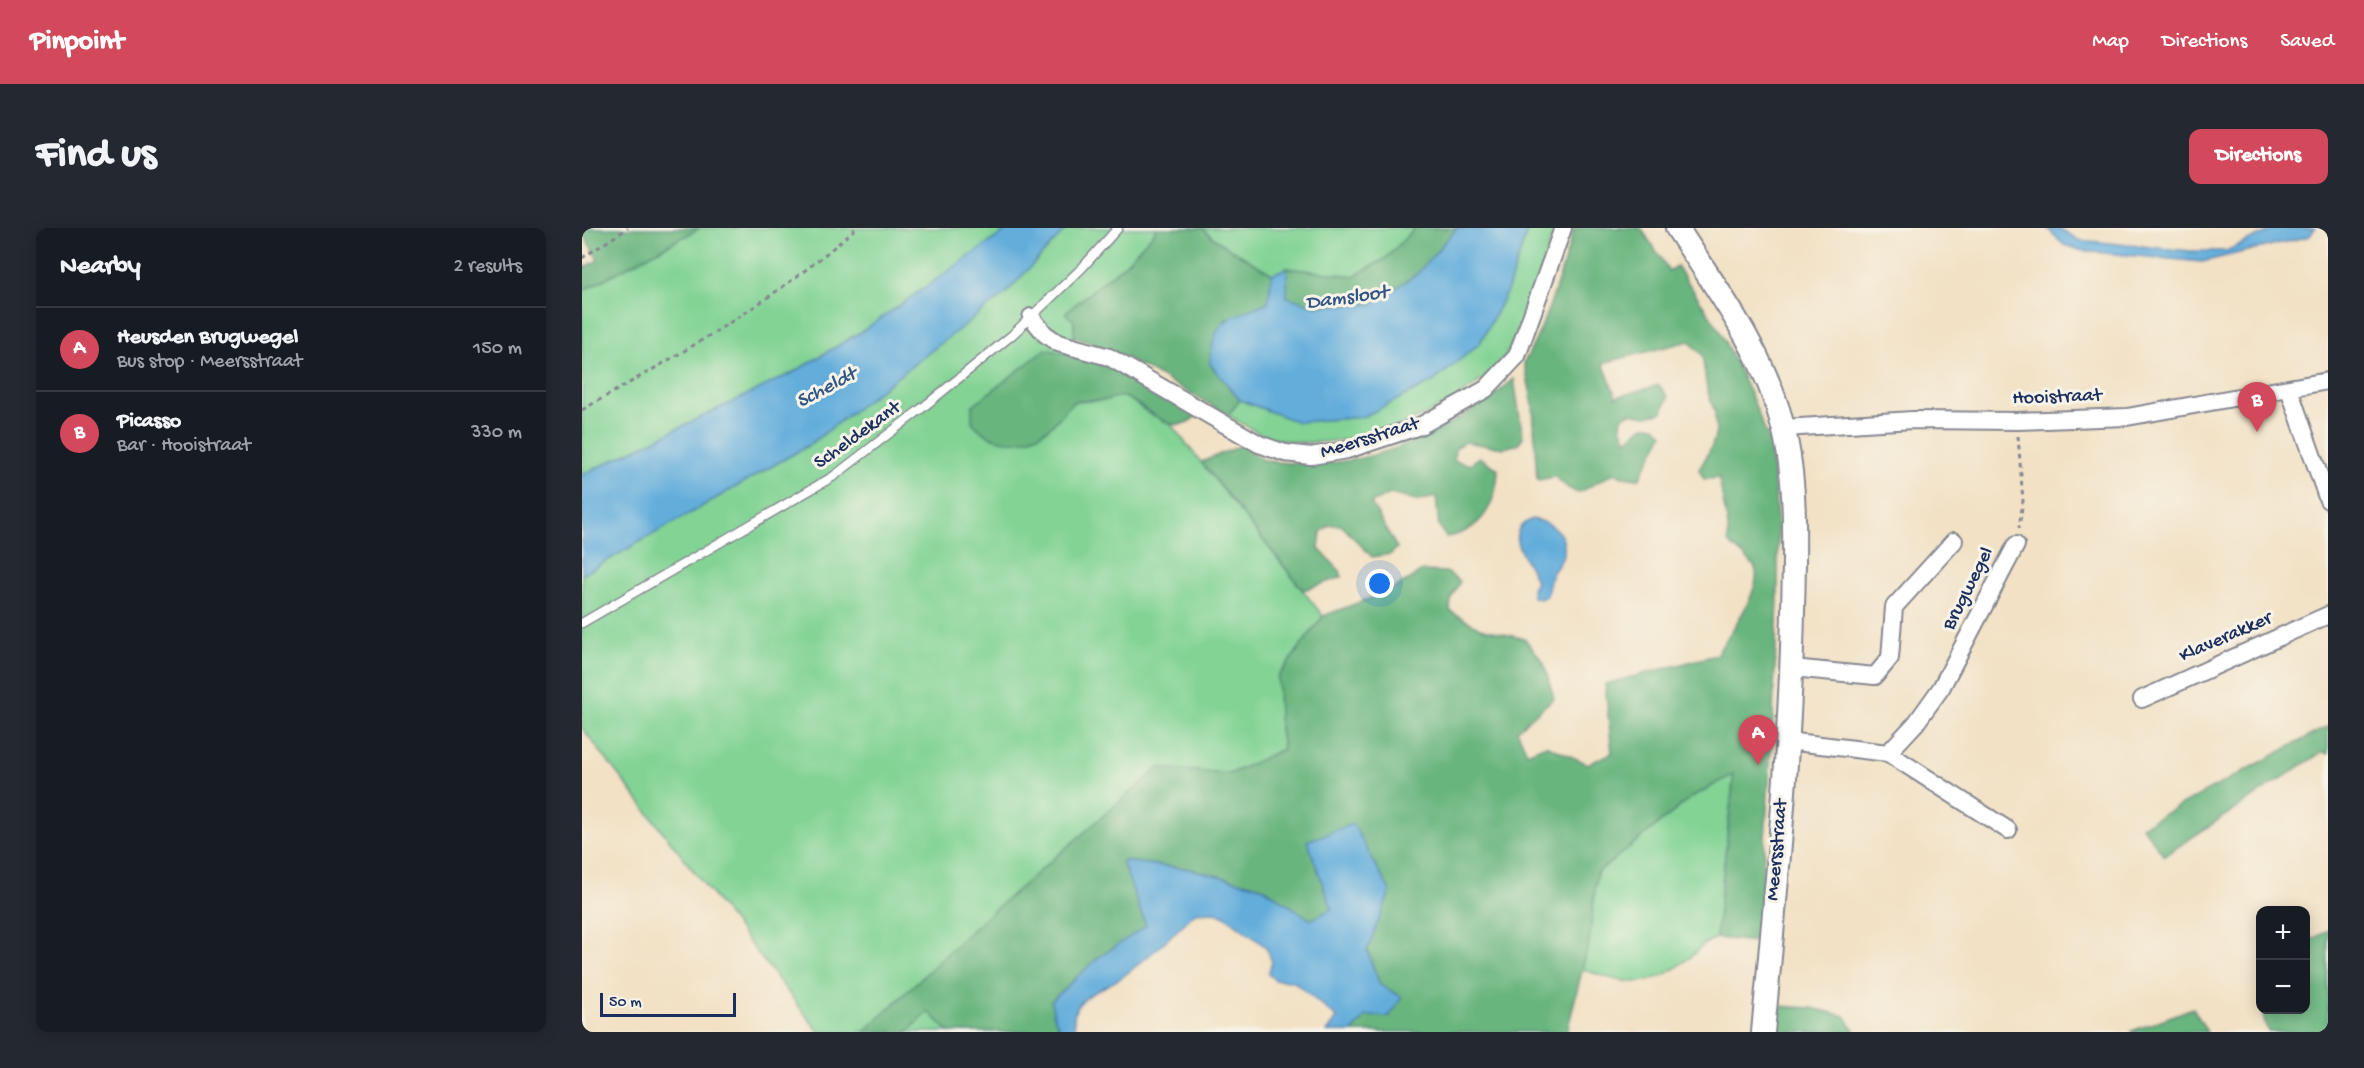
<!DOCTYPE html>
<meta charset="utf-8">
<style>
:root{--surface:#171b24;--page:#242831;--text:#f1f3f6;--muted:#9ea1a6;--line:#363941;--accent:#d1495b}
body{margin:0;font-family:"Gochi Hand",sans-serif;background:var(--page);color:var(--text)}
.controls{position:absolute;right:18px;bottom:18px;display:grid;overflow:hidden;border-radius:12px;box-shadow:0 3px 15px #0003}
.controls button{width:54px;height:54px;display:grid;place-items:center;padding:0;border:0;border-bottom:2px solid var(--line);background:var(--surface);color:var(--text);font:30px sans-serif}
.scale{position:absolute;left:18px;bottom:15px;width:136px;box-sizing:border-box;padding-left:6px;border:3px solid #1b2f5e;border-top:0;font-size:16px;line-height:21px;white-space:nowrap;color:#1b2f5e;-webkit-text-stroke:4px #f7f3e8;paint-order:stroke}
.you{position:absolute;left:798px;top:356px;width:21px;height:21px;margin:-15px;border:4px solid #fff;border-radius:50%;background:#1a73e8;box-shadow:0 0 0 9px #1a73e833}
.badge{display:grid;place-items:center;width:39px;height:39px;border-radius:50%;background:var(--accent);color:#fff;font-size:20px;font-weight:700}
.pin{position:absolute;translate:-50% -50px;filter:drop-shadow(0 2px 3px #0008)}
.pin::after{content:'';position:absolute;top:32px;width:21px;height:18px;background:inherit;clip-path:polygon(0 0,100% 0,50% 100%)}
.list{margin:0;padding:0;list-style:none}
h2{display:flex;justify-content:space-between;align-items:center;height:78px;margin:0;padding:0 24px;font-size:26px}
h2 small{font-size:20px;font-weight:400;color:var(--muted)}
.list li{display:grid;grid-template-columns:39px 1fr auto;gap:18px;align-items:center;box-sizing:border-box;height:84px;padding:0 24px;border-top:2px solid var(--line)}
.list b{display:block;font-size:22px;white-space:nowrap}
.list p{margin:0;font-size:20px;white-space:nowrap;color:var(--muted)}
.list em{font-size:20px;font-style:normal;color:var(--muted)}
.map{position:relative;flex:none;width:1746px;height:804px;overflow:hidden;border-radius:12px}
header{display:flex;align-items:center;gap:36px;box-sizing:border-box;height:84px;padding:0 30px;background:var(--accent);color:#fff}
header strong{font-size:28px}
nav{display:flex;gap:33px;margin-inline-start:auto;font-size:21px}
.intro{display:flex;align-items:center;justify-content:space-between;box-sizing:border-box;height:144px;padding:0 36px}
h1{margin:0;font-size:42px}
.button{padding:15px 27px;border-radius:12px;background:var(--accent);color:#fff;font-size:21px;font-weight:700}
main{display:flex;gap:36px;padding:0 36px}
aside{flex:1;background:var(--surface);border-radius:12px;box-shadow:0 3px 15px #0003}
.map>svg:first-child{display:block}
.green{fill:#82d394;stroke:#4e8179;stroke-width:1.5}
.forest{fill:#69b57e;stroke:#42726e;stroke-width:1.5}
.water{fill:#63addb;stroke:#3f6e9c;stroke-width:1.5}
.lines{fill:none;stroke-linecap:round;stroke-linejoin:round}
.lane-casing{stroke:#868891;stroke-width:11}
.street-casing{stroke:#868891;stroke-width:20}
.secondary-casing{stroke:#868891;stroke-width:26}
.path{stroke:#868891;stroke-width:3;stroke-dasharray:4.5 4.5;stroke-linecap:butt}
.lane{stroke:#fff;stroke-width:8}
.street{stroke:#fff;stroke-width:16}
.secondary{stroke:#fff;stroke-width:22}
.labels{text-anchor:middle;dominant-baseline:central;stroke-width:6;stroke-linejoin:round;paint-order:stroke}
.street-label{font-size:20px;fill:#1b2f5e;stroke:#f7f3e8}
.water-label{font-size:21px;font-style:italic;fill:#315584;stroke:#f7f3e8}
</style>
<header>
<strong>Pinpoint</strong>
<nav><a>Map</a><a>Directions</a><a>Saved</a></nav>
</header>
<div class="intro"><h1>Find us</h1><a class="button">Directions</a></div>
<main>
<aside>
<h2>Nearby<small>2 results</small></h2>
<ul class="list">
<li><span class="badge">A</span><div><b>Heusden Brugwegel</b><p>Bus stop · Meersstraat</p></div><em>150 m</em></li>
<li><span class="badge">B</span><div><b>Picasso</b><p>Bar · Hooistraat</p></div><em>330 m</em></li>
</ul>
</aside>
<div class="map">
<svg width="1746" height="804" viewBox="0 0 1746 804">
<rect width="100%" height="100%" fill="#f7f3e8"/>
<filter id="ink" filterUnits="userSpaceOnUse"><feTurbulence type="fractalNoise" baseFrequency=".0167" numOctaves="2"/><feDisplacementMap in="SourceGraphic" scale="12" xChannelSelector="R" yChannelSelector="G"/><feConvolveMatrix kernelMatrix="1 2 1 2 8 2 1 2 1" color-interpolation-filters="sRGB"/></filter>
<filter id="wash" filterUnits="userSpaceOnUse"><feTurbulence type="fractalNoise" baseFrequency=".008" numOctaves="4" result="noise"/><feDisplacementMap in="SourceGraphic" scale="24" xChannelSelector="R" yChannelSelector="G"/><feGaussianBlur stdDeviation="1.35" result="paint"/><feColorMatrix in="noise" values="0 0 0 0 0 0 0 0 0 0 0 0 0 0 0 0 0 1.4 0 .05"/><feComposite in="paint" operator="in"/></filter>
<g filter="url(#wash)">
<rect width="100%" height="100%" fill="#f2e1c4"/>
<!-- green -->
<g class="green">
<polygon points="118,0 428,0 282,102 212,144 0,247 0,63"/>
<polygon points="485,0 573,0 573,4 543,36 483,85 492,93 492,109 487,126 464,122 390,178 463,203 491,174 526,172 533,168 544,169 568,186 588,195 741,388 696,449 697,494 701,521 648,546 577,540 404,689 282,804 237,804 0,500 0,347 227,217 424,65"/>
<polygon points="620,0 833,0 803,31 772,48 705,40 690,46 635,13"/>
<path d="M 946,0 L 973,0 C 961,34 942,105 921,131 C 876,185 768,225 699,212 C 679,209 663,197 646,187 L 658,172 L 716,194 L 781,189 L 852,153 L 898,115 L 926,61 Z"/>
<path d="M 1152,545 L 1134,710 C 1119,716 1120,719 1108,729 C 1068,763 1046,757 1000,741 L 1007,714 L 1015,645 L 1110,569 Z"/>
<polygon points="347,783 367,804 325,804"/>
</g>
<!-- forest -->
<g class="forest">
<polygon points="8,0 118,0 0,63 0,41 16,32 1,5"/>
<path d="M 573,0 L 620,0 L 635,13 L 690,46 L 686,75 L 643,92 L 628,136 L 658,172 L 646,187 C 596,158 547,128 492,109 L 492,93 L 483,85 L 543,36 L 573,4 Z"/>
<polygon points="833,0 875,0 836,45 791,76 734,78 705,69 705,40 772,48 803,31"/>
<path d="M 992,0 L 1059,0 L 1087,43 L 1095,38 L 1137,101 L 1171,172 L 1187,213 L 1191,240 L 1196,304 L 1196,372 L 1190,507 L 1176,714 L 1134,710 L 1152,546 L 1110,569 L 1015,645 L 1007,714 L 985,804 L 770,804 L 784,788 L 798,757 L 785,723 L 808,663 L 750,681 L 729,692 L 680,659 L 608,641 L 541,633 L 564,698 L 516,730 L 472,788 L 479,804 L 367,804 L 347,784 L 325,804 L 282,804 L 404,689 L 577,540 L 648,546 L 701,521 L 697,494 L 696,449 L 741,388 L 812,361 L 840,343 L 864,344 L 878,353 L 869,371 L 868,383 L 898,400 L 943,411 L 962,435 L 972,470 L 935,502 L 945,525 L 964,517 L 1006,536 L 1030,525 L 1023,456 L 1134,427 C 1145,410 1182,359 1173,340 C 1169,332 1152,321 1146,314 L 1146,299 L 1137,250 L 1122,251 L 1117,242 L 1130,218 L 1134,204 L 1133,185 L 1125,161 L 1120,127 L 1107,113 L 1021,135 L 1034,169 L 1077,157 L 1086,169 L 1080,184 L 1065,188 L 1048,185 L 1040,189 L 1039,199 L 1045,212 L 1062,198 L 1074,198 L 1081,206 L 1057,251 L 1046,250 L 1032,245 L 996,265 L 986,260 L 973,249 L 955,252 L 951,177 L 942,134 C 964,97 980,42 992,0 Z"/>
<path d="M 464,121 L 503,130 L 536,143 L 616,186 C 590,216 562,173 541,169 C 534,168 530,171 523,172 C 512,173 502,172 491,174 C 482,184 473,197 461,204 C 436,219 409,216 390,194 L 390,178 Z"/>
<path d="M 932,151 L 941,209 L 936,216 L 922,220 L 882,214 L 873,221 L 872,232 L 888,237 L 897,229 L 916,241 C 915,275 900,304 864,309 L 857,299 L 854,269 L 836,273 L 808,266 L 789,275 L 815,320 L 809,326 L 790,329 L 759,297 L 748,297 L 739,304 L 737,321 L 758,343 L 760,349 L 721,362 L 619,234 L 660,217 C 667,221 675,229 683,232 C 690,235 702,234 710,235 C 788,242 874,201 932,151 Z"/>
<polygon points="1746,498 1746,526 1740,524 1582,628 1560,598"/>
<polygon points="1746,702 1746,804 1686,804 1679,782 1724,782 1724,715"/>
<polygon points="1195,778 1230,780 1263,788 1273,804 1195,804"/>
<polygon points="1611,780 1625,804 1548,804 1550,803"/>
</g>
<!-- water -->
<g class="water">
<polygon points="428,0 485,0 424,65 227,217 0,347 0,247 212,144 282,102"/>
<path d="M 875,0 L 946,0 L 926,61 L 898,115 L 852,153 L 781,189 L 716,194 L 658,172 L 628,136 C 631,88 647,91 686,74 L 690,46 L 705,40 L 705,69 L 734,78 L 791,76 L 836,45 Z"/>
<polygon points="1465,0 1477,0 1497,12 1609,23 1644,23 1694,0 1733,0 1728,8 1620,34 1501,23 1482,17"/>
<path d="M 950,291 C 971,294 988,308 980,330 C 978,336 973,340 970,346 C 966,354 968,360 964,368 L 958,371 L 951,369 L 950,361 L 954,354 C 950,335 915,306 950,291 Z"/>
<path d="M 771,596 L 808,663 L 785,723 L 798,757 L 820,769 L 807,789 L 784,788 L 770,804 L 745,804 L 755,790 L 711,753 L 693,752 L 686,746 L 690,734 L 684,719 L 643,688 L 633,684 L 613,685 C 591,707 568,728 543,747 C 530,757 510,762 499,774 C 491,782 490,794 495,804 L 479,804 L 472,788 L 469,773 L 516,730 L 564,698 L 540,633 L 608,641 L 680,659 L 729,692 L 750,681 L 725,613 Z"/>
</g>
</g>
<g filter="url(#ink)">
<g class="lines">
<!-- lane casing -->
<g class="lane-casing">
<polyline id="lane" points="0,395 252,248 339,181 430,107 500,40 536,0"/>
</g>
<!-- street casing -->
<g class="street-casing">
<g id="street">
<polyline points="449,89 463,106 476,115 527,129 677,216 703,225 729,228 765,222 838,198 904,161 935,128 981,0"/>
<polyline points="1707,161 1746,272"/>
<polyline points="1202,200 1331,192 1435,193 1545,189 1746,153"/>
<polyline points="1210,440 1293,448 1308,430 1312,379 1372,313"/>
<polyline points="1560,471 1746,387"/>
<polyline points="1205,513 1306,525"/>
<polyline points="1426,602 1306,525 1334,495 1359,460 1434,317"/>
</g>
</g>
<!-- secondary casing -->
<g class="secondary-casing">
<path id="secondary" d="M 1095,0 C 1136,63 1183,125 1201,199 C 1216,256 1212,326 1211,384 C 1208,524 1194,664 1181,804"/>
</g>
<!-- path -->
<g class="path">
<polyline points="0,30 46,0"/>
<path d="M 0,182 C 96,127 192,74 274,0"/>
<polyline points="1436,208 1441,273 1437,300"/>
</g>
<!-- lane -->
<use href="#lane" class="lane"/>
<!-- street -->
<use href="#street" class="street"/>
<!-- secondary -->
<use href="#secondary" class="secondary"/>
</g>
</g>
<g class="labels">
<!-- street labels -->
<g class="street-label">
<text transform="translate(1475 170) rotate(-2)">Hooistraat</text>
<text transform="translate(276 208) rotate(-36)">Scheldekant</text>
<text transform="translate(788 211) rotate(-17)">Meersstraat</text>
<text transform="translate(1387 361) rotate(-63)">Brugwegel</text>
<text transform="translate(1644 410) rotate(-24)">Klaverakker</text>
<text transform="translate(1196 622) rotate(-85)">Meersstraat</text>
</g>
<!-- water labels -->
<g class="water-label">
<text transform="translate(765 71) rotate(-8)">Damsloot</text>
<text transform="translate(245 161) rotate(-28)">Scheldt</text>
</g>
</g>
</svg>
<div class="controls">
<button>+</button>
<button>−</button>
</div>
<div class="scale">50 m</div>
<div class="you"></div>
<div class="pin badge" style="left:1176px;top:537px">A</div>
<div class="pin badge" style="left:1675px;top:204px">B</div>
</div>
</main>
